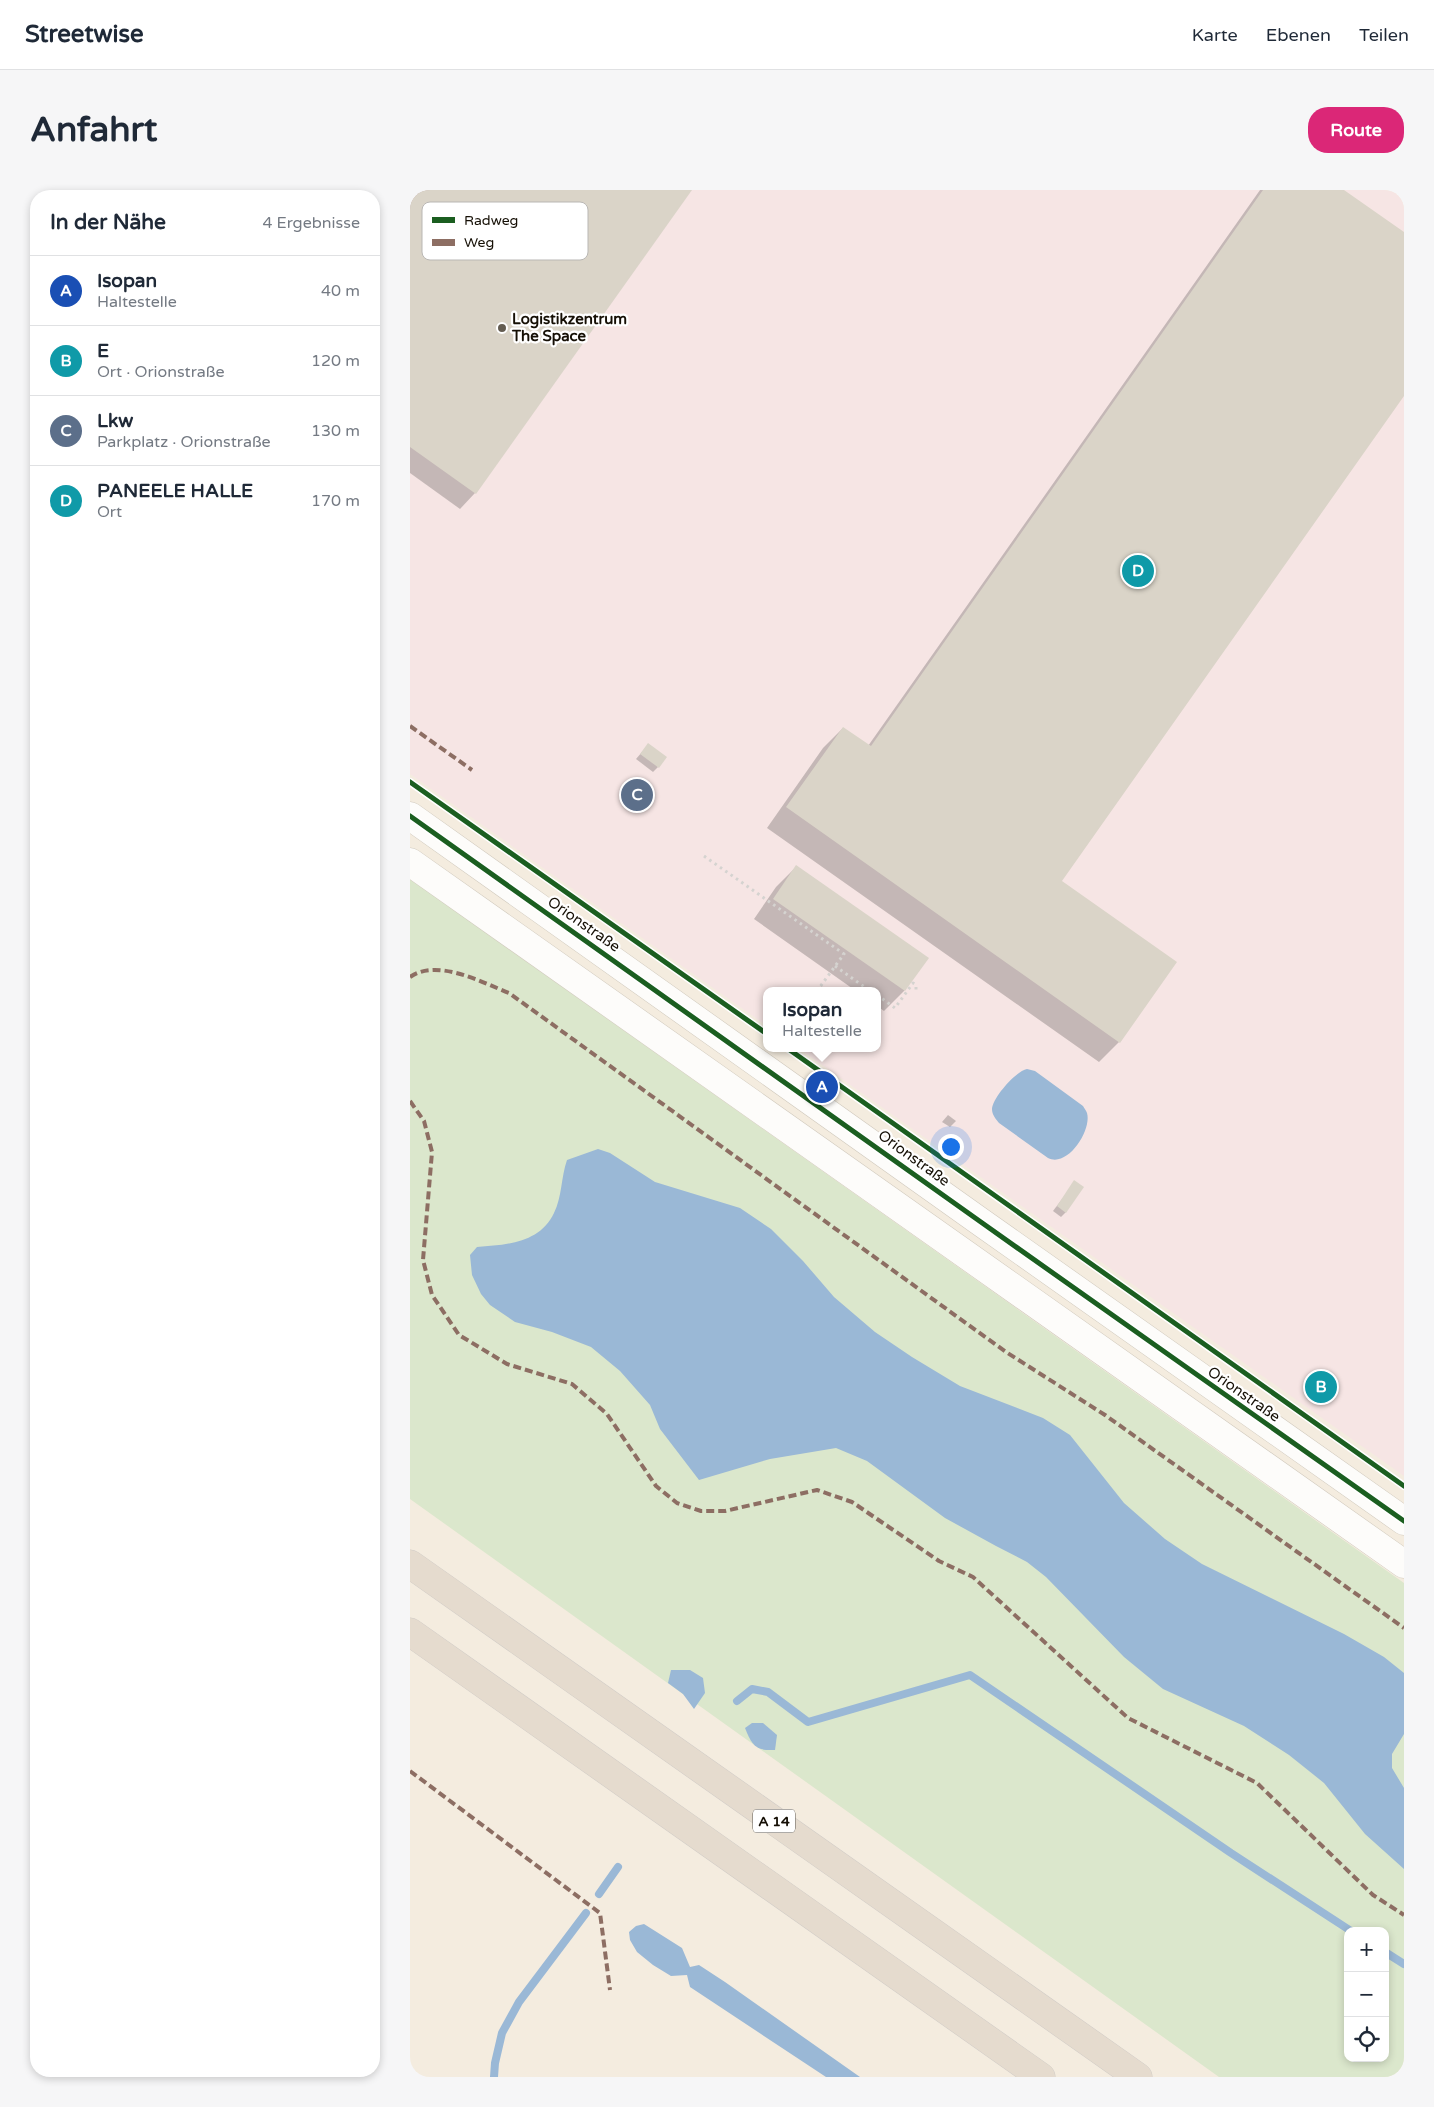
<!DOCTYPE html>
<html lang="de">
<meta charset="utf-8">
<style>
:root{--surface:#fff;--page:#f6f6f7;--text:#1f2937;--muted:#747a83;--line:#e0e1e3;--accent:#db2777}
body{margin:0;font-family:"Varela Round",sans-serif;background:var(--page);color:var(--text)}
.controls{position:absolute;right:15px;bottom:15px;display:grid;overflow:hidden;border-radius:10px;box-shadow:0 2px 8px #0003}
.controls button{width:45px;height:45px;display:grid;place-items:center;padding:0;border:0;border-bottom:1px solid var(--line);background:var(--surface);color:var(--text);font:25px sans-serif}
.you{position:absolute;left:540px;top:956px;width:18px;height:18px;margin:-12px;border:4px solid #fff;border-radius:50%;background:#1a73e8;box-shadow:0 0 0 8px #1a73e833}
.badge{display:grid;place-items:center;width:32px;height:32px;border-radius:50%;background:var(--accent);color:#fff;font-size:16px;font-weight:700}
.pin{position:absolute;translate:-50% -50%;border:2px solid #fff;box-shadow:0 1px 5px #0006}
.popup{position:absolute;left:353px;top:797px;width:118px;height:65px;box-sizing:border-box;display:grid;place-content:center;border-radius:10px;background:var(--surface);filter:drop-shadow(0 1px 4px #0005);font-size:16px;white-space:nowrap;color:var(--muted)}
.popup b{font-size:19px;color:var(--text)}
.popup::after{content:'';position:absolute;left:50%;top:100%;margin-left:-10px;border:10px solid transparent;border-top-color:var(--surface)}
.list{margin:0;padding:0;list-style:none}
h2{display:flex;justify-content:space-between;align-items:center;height:65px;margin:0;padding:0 20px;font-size:21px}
h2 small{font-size:16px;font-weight:400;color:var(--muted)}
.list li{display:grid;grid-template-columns:32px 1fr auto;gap:15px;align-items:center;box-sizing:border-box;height:70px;padding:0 20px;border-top:1px solid var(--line)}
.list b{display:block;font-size:19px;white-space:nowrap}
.list p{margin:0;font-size:16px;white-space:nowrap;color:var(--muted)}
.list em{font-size:16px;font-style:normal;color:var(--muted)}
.icon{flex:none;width:28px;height:28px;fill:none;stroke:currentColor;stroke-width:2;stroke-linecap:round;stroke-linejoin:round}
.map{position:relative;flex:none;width:994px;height:1887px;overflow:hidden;border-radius:20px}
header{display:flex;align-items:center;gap:30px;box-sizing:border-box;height:70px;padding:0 25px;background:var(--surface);border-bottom:1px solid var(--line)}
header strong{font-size:24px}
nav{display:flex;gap:28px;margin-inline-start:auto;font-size:18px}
.intro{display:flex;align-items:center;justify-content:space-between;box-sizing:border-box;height:120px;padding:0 30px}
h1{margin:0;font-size:35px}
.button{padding:12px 22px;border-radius:20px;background:var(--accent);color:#fff;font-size:18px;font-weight:700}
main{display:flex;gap:30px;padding:0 30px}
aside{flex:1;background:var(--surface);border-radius:20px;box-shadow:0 2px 8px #0003}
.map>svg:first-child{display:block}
.industrial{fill:#f6e5e4}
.green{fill:#dbe7cc;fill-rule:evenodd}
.water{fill:#9ab8d6}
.shadow{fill:#0003}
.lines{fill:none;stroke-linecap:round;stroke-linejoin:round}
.stream{stroke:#9ab8d6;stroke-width:8}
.building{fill:#dad4c8}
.minor-casing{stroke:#d0c9bd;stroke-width:29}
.highway-casing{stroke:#d1ccc7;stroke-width:29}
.path{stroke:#d5d3d0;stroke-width:3;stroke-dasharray:2.5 4;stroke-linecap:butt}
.minor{stroke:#fdfcfa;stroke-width:28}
.highway{stroke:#e5dbce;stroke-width:28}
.quiet{stroke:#8d6e63;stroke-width:4;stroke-dasharray:8 4;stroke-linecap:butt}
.cycleway-casing{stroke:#fff;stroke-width:8}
.cycleway{stroke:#1b5e20;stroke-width:5}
.poi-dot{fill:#635c51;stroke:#fff;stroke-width:2}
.labels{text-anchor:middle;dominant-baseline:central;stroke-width:4.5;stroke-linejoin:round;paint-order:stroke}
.shield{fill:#fff;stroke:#5b5750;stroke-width:1}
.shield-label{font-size:14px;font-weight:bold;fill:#150f05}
.poi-label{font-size:15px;font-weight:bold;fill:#150f05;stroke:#fff;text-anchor:start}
.street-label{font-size:15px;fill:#150f05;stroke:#fff}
.key{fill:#fff;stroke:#b9b7b4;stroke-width:1}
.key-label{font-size:14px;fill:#150f05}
</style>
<header>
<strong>Streetwise</strong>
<nav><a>Karte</a><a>Ebenen</a><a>Teilen</a></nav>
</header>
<div class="intro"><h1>Anfahrt</h1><a class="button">Route</a></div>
<main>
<aside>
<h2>In der Nähe<small>4 Ergebnisse</small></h2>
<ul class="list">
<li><span class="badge" style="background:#1a4fb4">A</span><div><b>Isopan</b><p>Haltestelle</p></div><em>40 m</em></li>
<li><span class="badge" style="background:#0f9aa8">B</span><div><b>E</b><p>Ort · Orionstraße</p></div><em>120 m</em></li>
<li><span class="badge" style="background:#5c6f8a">C</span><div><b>Lkw</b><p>Parkplatz · Orionstraße</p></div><em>130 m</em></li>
<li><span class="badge" style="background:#0f9aa8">D</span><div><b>PANEELE HALLE</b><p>Ort</p></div><em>170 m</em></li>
</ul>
</aside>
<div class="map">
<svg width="994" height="1887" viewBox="0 0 994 1887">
<rect width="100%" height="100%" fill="#f4ecdf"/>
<!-- industrial -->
<polygon class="industrial" points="0,0 994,0 994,1286 388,858 467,858 467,801 357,801 357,836 0,584"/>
<!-- green -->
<path class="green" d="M 0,689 L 994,1393 L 994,1887 L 809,1887 L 0,1309 ZM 938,1741 L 975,1741 L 975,1868 L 938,1868 Z"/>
<!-- water -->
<g class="water">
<path d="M 617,879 L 625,881 L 673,916 C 674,918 676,920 677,923 C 682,940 658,978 638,968 L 589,933 C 586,929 582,925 582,919 C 583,907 606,881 617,879 Z"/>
<path d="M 188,959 L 200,963 L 245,992 L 330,1018 L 361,1039 L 393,1071 L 424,1107 L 465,1142 L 502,1167 L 550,1196 L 633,1228 L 660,1245 L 714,1313 L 755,1349 L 792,1374 L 934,1444 L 974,1467 L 994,1483 L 994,1544 L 982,1564 L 982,1578 L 994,1598 L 994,1679 L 955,1644 L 914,1593 L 879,1565 L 834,1536 L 753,1499 L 714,1467 L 636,1387 L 617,1372 L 586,1356 L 535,1328 L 457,1271 L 426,1258 L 360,1269 L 289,1290 L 250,1239 L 240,1215 L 210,1181 L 181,1157 L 142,1142 L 105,1132 L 80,1115 L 71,1104 L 62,1085 L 60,1065 L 67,1057 C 96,1055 130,1053 144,1023 C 152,1007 151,987 157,970 Z"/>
<polygon points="261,1480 280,1480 293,1488 295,1503 284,1519 273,1504 258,1493"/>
<path d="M 342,1533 L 353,1533 L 367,1545 L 365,1560 C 345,1561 342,1555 335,1538 Z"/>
<polygon points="234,1734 272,1758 280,1777 289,1775 315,1792 450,1887 416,1887 280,1797 277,1785 261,1786 243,1775 227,1762 220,1750 219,1742 226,1736"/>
</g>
<!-- shadow -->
<g class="shadow">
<polygon points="0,0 280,0 65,303 50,319 0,283"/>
<polygon points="850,0 931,0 994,44 994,204 651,691 709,852 689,872 357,638 413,558 433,538 458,556"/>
<polygon points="238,555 248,577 243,582 226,569"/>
<polygon points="386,677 517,769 494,801 474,821 467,816 467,801 446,801 344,729 366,697"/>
<polygon points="538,925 546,931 540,937 532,932"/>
<polygon points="665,992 656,1022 651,1027 643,1021"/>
<polygon points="908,1190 919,1199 910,1210 898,1202"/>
</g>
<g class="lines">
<!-- stream -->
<g class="stream">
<polyline points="327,1511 342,1499 358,1502 398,1532 560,1485 821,1663 941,1741"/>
<polyline points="189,1704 208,1677"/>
<polyline points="975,1762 994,1774"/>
<polyline points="84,1887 85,1873 92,1843 109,1812 176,1723"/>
</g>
</g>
<!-- building -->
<g class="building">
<polygon points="0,0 282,0 66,304 0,257"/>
<polygon points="853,0 934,0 994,42 994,206 652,691 767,772 710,853 376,617 433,537 461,556"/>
<polygon points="238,553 257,567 249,578 230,564"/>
<polygon points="386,675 519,768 495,801 363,709"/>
<polygon points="664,990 674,997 656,1023 647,1016"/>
<polygon points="907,1189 921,1198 915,1206 902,1197"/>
</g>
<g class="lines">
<!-- minor casing -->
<g class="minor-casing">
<g id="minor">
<path d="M 0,626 C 332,861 661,1098 994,1331"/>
<polyline points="0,672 994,1374"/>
</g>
</g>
<!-- highway casing -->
<g class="highway-casing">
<g id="highway">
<polyline points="0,1374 728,1887"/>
<polyline points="0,1442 631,1887"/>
</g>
</g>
<!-- path -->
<g class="path">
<polyline points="294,666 434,764 407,801"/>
<polyline points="425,776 460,801"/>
<polyline points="467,805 485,818 503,793 506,795 506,800"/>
</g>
<!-- minor -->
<use href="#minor" class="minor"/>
<!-- highway -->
<use href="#highway" class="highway"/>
<!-- quiet -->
<g class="quiet">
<polyline points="0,536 62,580"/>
<path d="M 0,787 C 27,768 71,792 99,803 L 596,1162 L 695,1225 L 994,1438"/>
<polyline points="0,911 14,931 22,962 13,1070 22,1105 49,1145 97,1174 162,1194 197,1224 246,1296 267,1313 291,1321 315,1321 407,1300 442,1312 529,1371 563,1387 718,1528 847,1593 963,1705 994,1725"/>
<polyline points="0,1581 190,1723 200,1800"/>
</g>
<!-- cycleway casing -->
<g class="cycleway-casing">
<g id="cycleway">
<polyline points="0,592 357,844"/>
<path d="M 0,626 C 332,861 661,1098 994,1331"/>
<polyline points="377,858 994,1296"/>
</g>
</g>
<!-- cycleway -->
<use href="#cycleway" class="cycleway"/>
</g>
<!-- markers -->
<circle class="poi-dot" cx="92" cy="138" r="5"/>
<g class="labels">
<!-- shield labels -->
<rect class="shield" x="343" y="1619.5" width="42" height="23" rx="4"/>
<g class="shield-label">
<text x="364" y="1631">A 14</text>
</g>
<!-- poi labels -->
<g class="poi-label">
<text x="102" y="129">Logistikzentrum<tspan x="102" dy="17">The Space</tspan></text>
</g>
<!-- street labels -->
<g class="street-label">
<text transform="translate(174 734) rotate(35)">Orionstraße</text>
<text transform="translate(504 968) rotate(36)">Orionstraße</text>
<text transform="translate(834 1204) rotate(35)">Orionstraße</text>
</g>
</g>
<!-- legend -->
<rect x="12" y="12" width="166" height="58" rx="8" class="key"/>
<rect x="22" y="27" width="23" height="6" fill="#1b5e20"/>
<rect x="22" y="49" width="23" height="7" fill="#8d6e63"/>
<g class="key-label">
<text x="54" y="35">Radweg</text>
<text x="54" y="57">Weg</text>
</g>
</svg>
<div class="controls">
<button>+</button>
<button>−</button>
<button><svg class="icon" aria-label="locate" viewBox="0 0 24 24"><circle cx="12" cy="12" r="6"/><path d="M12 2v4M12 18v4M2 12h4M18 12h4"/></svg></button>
</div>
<div class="you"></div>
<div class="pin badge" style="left:412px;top:897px;background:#1a4fb4">A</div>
<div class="popup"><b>Isopan</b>Haltestelle</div>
<div class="pin badge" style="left:911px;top:1197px;background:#0f9aa8">B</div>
<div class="pin badge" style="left:227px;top:605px;background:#5c6f8a">C</div>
<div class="pin badge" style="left:728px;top:381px;background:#0f9aa8">D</div>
</div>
</main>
